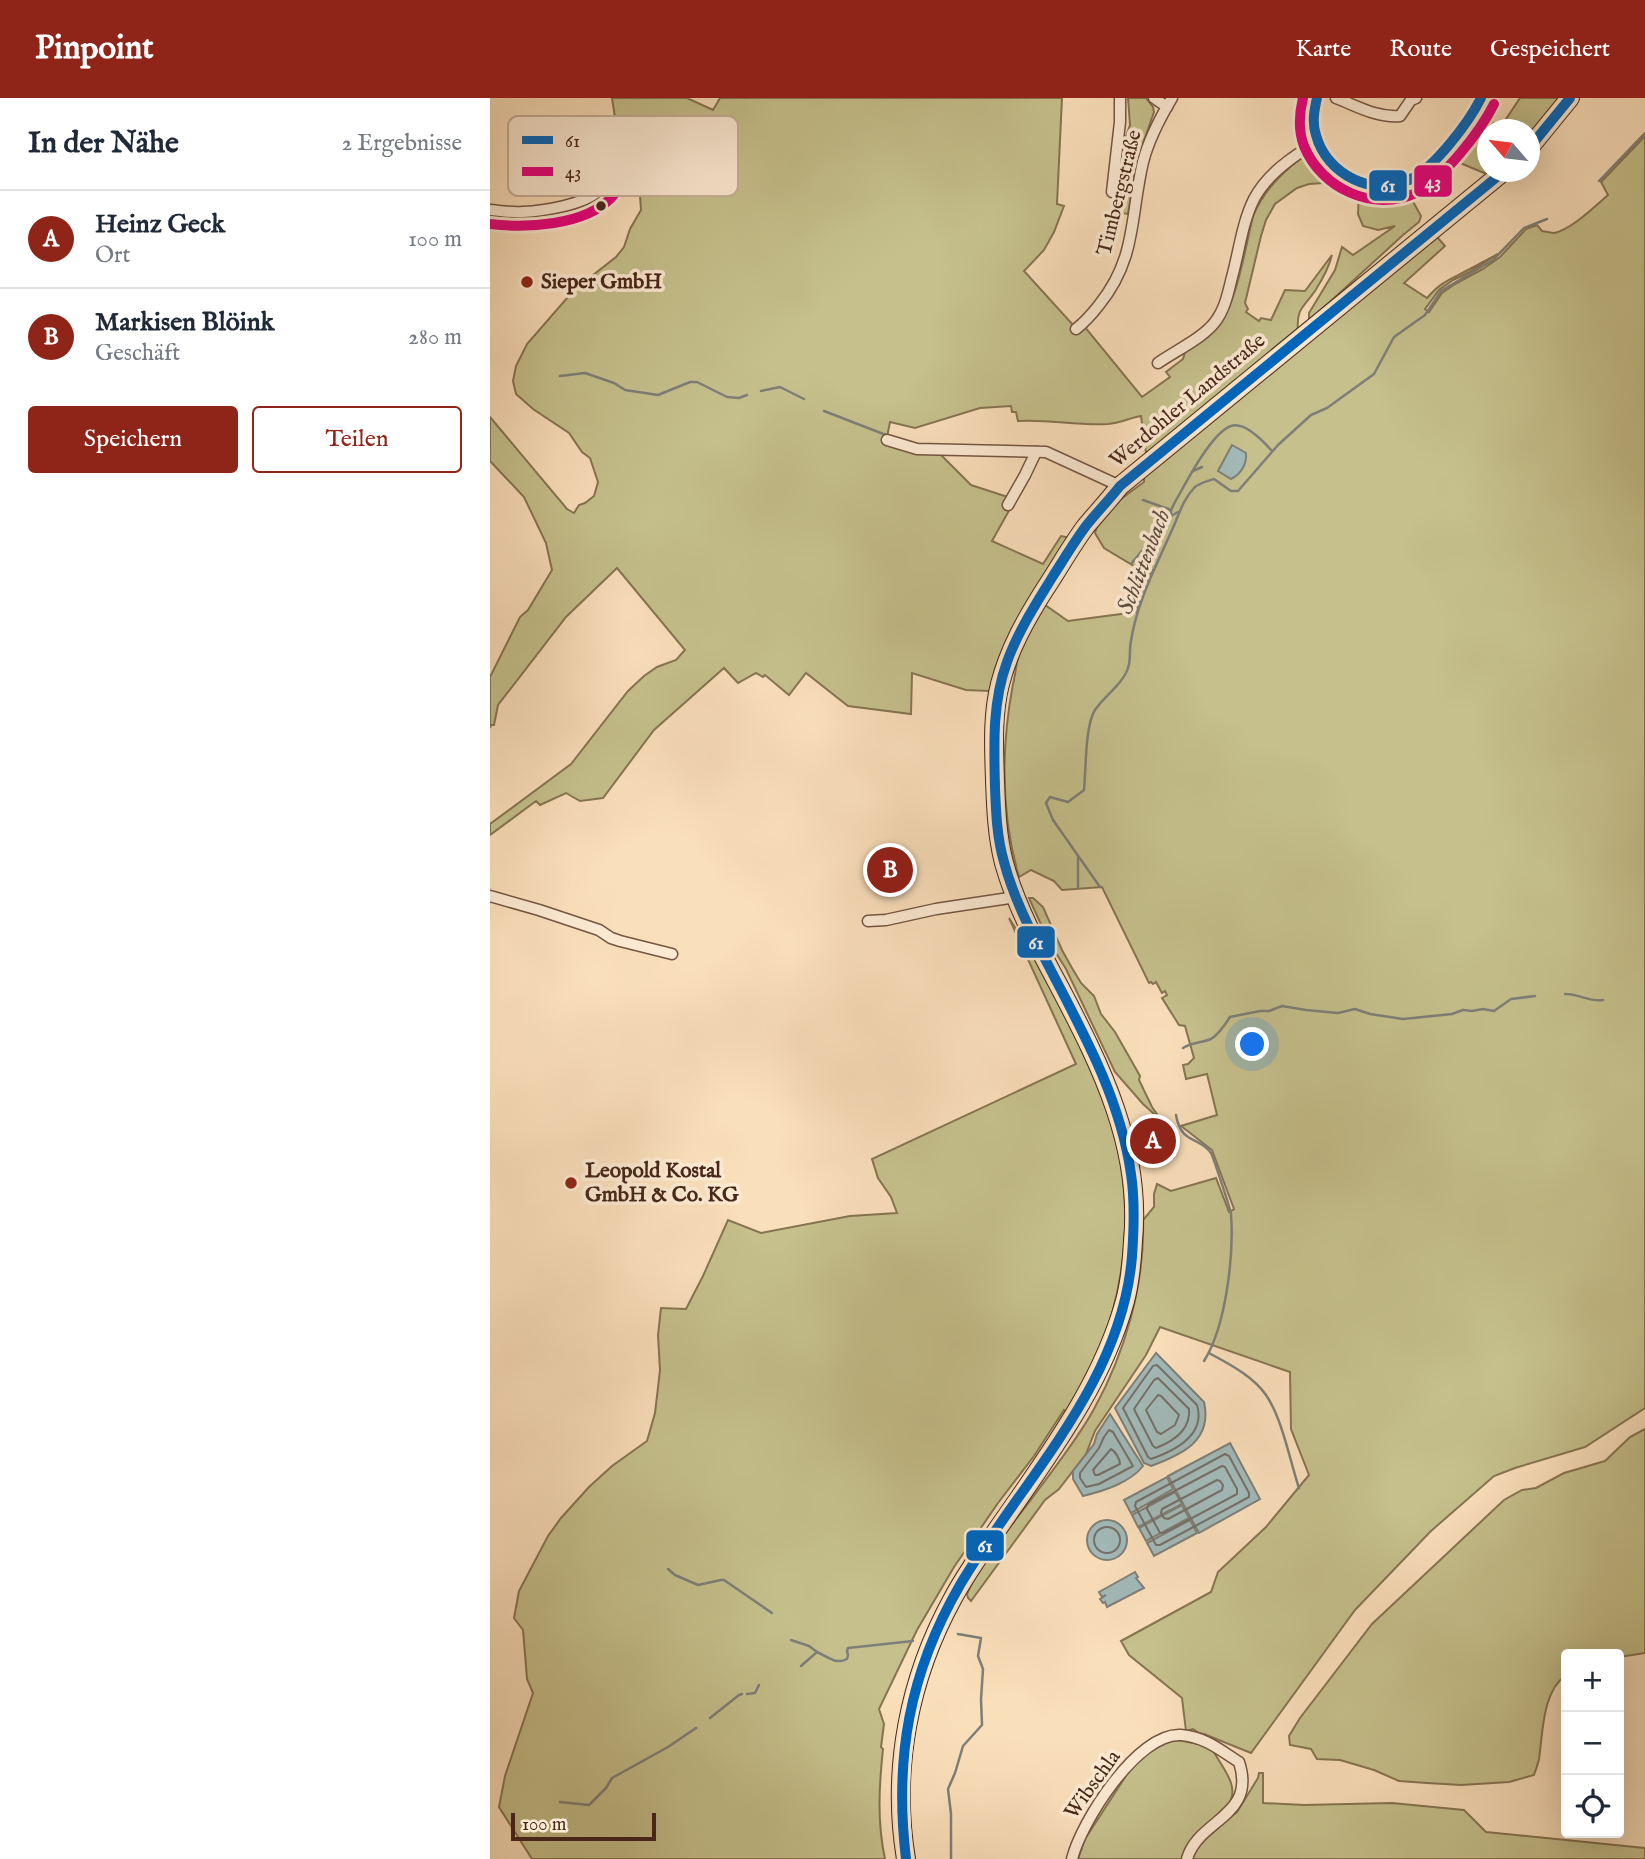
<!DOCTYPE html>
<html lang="de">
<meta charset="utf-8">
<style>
:root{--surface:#fff;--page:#f6f6f7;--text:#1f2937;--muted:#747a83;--line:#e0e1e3;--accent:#8f2418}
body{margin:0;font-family:"IM FELL English",serif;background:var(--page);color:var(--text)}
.controls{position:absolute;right:21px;bottom:21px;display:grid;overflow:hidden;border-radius:7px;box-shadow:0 7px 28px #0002}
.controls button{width:63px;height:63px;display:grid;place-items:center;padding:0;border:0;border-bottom:2px solid var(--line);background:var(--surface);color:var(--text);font:35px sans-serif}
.compass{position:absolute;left:987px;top:21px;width:63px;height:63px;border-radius:50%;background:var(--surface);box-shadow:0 7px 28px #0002;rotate:298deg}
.scale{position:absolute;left:21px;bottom:18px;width:145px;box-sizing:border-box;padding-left:7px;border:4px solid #482719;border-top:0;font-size:19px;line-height:24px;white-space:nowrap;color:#482719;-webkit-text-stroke:5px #fcead3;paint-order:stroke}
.you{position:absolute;left:763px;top:947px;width:24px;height:24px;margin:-18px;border:5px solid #fff;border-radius:50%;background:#1a73e8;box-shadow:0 0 0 10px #1a73e833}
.badge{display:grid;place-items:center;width:46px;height:46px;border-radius:50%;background:var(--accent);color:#fff;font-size:23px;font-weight:700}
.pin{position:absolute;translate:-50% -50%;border:4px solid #fff;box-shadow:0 2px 7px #0006}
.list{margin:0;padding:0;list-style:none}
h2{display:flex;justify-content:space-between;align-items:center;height:91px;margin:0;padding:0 28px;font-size:30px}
h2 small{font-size:23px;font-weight:400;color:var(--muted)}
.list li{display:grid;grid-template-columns:46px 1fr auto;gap:21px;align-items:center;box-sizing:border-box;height:98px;padding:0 28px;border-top:2px solid var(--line)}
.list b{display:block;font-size:26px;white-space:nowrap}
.list p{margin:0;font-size:23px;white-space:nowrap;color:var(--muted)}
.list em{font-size:23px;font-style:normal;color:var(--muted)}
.actions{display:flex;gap:14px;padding:21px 28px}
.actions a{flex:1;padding:16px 0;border:2px solid var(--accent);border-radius:7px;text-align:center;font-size:24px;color:var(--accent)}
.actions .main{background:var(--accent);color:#fff}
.icon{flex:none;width:38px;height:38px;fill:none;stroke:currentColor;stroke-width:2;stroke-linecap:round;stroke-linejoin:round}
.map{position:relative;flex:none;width:1155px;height:1761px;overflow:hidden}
header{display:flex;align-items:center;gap:42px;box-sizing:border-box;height:98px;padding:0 35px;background:var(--accent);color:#fff}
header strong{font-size:33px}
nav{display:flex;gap:38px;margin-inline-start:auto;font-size:24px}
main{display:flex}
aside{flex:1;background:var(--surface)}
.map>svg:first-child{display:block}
.green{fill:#c5c08c;stroke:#867452;stroke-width:2}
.water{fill:#a2bab9;stroke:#7e7f79;stroke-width:2}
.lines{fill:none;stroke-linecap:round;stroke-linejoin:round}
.shore{stroke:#757069;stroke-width:2}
.stream{stroke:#7e7f79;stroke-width:2.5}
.minor-casing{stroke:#745542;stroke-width:13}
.primary-casing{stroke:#482719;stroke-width:20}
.minor{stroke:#fcead3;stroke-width:10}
.primary{stroke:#fadfbb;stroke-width:18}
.bus-1-casing{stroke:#fcead3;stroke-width:16}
.bus-2-casing{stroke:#fcead3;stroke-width:16}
.bus-1{stroke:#0065bd;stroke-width:10}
.bus-2{stroke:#e5007d;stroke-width:10}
.bus-dot{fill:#482719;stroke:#fcead3;stroke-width:2.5}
.poi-dot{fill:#8f2418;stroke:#fcead3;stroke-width:2.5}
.labels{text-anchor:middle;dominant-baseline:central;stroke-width:7;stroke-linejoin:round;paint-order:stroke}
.street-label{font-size:21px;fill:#482719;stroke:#fcead3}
.poi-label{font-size:21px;font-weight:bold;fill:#482719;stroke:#fcead3;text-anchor:start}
.water-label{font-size:23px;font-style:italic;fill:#5e4c41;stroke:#fcead3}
.key{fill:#fcead3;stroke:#c6b09b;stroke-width:2}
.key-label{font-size:19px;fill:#482719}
.line-badge{stroke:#fcead3;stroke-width:2.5}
.badge-label{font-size:19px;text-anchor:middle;font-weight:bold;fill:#fff}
</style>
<header>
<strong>Pinpoint</strong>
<nav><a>Karte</a><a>Route</a><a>Gespeichert</a></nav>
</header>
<main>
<aside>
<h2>In der Nähe<small>2 Ergebnisse</small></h2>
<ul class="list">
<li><span class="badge">A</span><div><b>Heinz Geck</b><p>Ort</p></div><em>100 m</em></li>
<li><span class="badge">B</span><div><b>Markisen Blöink</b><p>Geschäft</p></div><em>280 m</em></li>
</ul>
<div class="actions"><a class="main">Speichern</a><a>Teilen</a></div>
</aside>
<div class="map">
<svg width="1155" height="1761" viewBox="0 0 1155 1761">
<rect width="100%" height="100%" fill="#fadfbb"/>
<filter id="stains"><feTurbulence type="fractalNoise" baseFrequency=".00286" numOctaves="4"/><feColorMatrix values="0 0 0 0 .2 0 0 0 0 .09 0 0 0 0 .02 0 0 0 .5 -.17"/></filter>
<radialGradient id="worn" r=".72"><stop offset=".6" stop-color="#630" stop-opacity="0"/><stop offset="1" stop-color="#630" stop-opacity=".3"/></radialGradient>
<!-- green -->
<g class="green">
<path d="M 122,0 L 197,0 L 223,12 L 230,0 L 572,0 L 567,106 L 574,108 L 564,134 L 554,152 L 534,173 L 583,227 L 590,223 L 652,299 L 680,279 L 676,274 L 693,261 L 695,254 C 706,247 717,240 726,231 C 747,207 755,150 763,118 C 773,94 789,77 810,61 C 815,58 820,56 826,59 C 831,62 836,71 841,75 C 863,95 888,97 916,91 L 931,118 L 929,124 L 913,137 L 819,223 L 819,215 L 845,172 L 852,149 L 863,157 L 905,128 L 888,132 L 873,128 L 868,116 L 869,93 L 848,84 L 819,86 L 807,90 L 785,106 L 776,122 L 771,138 L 755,205 L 758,211 L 756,214 L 769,223 L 771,220 L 781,222 L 795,192 L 815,193 L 842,157 C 839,169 832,182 825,193 C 814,209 806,210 808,233 L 659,358 L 656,355 L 651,318 C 640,320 629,325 618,326 C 588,328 558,321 528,323 L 526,314 L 522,314 L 521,308 L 490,310 L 425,330 L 400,324 L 397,339 L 446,352 L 481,387 L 518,399 L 521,409 L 502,443 L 553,466 L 571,438 L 581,440 L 500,593 L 476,592 L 422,575 L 421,616 L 358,608 L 316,575 L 299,597 L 275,577 L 273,579 L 266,575 L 248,585 L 234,570 L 164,632 L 113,700 L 90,703 L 76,695 L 50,707 L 46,703 L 0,737 L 0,726 L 81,666 L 138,593 L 154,578 L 167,569 L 186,562 L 195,552 L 127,470 L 76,519 L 8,607 L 4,627 L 1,627 L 0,630 L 0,579 L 30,519 L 38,512 L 62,472 L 56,445 L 34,399 L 0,363 L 0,319 L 77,411 L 84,415 L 89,407 L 95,405 L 104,398 L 108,384 L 100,360 L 92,354 L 79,335 L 43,311 L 26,296 L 23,283 L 26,268 L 37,246 L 84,192 L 126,159 L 134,149 L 140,131 L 151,112 L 149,84 L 143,69 L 131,58 Z"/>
<polygon points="638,0 656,0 663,9 664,14 647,63 638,116 622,114 629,57 640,27"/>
<polygon points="1030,0 1073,0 1040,41 1040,32 998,32 997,71 994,75 956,59 987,21 1012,27"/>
<path d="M 1155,38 L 1155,1310 L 1095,1349 L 1025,1370 L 1004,1378 L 941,1433 L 865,1512 L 761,1655 L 714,1636 L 709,1635 L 703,1631 L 696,1633 L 692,1600 L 639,1557 L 631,1543 L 721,1494 L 728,1474 L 776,1429 L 819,1377 L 801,1331 L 800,1274 L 670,1229 L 656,1257 L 605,1333 L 596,1356 L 569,1391 L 555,1402 L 481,1503 L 478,1500 L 477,1496 C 491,1463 521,1428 543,1399 C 564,1370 587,1342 604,1311 C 635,1255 655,1186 653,1122 L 664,1109 L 664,1096 L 667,1086 L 681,1093 L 726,1080 L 739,1114 L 744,1111 L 722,1052 L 691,1028 L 727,1017 L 717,976 L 696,981 L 693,967 L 698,966 L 704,960 L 695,928 L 689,927 L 672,900 L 677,897 L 675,893 L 672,895 L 666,884 L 663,886 L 661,884 L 659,885 L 612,789 L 572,792 L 564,783 L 541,772 L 529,779 C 511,717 511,650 523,586 C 525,578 526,568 528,560 C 533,541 545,523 555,507 L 578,523 L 646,514 L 654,488 L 662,472 L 644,468 L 614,450 L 605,435 C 610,413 638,396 654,384 L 654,378 L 947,139 L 955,148 L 914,185 L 937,200 C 951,184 959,182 978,172 C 988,167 998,161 1008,156 L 978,175 L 963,182 L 949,192 L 935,211 L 939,214 L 952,195 L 965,186 L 993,171 L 1010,159 L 1036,131 L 1047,127 L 1052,133 C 1053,133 1062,135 1064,135 C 1081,132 1105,108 1118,97 L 1111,84 Z"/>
<polygon points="539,800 543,800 553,809 572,852 582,870 591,885 604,898 611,916 625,934 650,978 649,982 662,1009 672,1023 653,1006 625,974 576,871 559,844"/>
<path d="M 519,820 L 529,836 L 541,851 C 569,906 606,966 622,1024 C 645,1104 637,1187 606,1263 C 598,1281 588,1298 578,1315 L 574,1312 L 544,1358 L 508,1405 L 464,1469 L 427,1532 L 389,1611 L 394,1626 L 391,1649 L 393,1651 C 389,1688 387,1724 395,1761 L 42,1761 L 9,1709 L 15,1678 L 43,1595 L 37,1581 L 33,1532 L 24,1520 L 29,1493 L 58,1438 L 71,1420 L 99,1389 L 122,1368 L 157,1343 L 165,1315 L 170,1272 L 168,1237 L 171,1210 L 196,1211 L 213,1178 L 238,1122 L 271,1135 L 360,1118 L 407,1115 L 401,1099 L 388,1080 L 382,1061 L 586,966 Z"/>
<path d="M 1155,1331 L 1155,1555 L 1129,1559 L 1129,1556 L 1076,1556 L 1076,1577 C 1052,1594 1053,1634 1049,1661 C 1048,1666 1046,1671 1044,1677 L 1019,1684 L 971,1687 L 937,1685 L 909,1683 L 884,1672 L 850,1662 L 827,1661 L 821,1651 L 800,1647 L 799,1638 L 810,1620 L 882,1526 L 1014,1402 L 1032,1392 L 1046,1390 L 1074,1375 L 1115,1363 L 1140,1339 Z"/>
<path d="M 688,1642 L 709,1646 L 722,1651 C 728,1662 737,1673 741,1685 C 750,1712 715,1724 702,1741 C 698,1747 694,1754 692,1761 L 588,1761 L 595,1741 L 641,1670 L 653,1658 L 675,1644 Z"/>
<polygon points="769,1675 773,1675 773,1705 814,1707 902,1705 974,1712 996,1734 1155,1750 1155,1761 701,1761 705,1752 722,1733 747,1714 768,1680"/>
</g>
<!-- water -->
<g class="water">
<path d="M 742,347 L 756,355 C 757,366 751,376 741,381 L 728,373 Z"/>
<path d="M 666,1255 L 714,1304 C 723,1343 691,1357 661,1368 L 654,1365 L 625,1310 Z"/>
<path d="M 620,1316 L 653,1368 C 640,1385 613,1393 593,1398 L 583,1381 L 583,1373 L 604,1346 L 607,1336 Z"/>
<polygon points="740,1345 770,1401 709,1435 678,1378"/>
<polygon points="677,1379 683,1391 641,1415 634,1402"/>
<polygon points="685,1394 692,1406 648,1429 642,1417"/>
<polygon points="692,1407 699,1420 656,1443 649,1430"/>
<circle cx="617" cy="1442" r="20"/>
<polygon points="700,1422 707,1435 664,1458 657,1445"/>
<polygon points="645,1474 648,1479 646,1480 654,1490 617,1509 615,1504 613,1505 610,1501 616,1497 612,1499 609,1494"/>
</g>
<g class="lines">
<!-- shore -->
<g class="shore">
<path d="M 667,1267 L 707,1307 C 716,1337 684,1353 661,1361 L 658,1359 L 633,1310 L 663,1268 Z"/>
<path d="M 668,1280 L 699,1311 C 701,1332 684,1343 666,1350 L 663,1348 L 644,1311 L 664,1282 Z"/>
<polygon points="668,1297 671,1298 689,1317 685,1327 671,1336 667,1334 656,1312"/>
<polygon points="619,1332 623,1334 643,1368 609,1386 596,1389 590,1380 590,1375 609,1350 614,1339"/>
<path d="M 621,1351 C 625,1353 630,1361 630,1366 L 608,1377 L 605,1377 L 603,1372 Z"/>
<polygon points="735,1356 739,1358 759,1395 759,1399 670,1447 666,1447 645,1408 646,1404"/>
<polygon points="732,1368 735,1369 747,1391 747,1396 674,1435 670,1435 657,1411 658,1407"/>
<polygon points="727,1382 730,1383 733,1387 732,1392 678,1421 674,1420 671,1415 672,1411"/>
<circle cx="617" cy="1442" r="13"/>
</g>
<!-- stream -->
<g class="stream">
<polyline points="1109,83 1155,35"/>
<polyline points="70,278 95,275 124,285 135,292 168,297 200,284 207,284 237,299 249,300 257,297"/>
<polyline points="271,293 290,289 314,301"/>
<polyline points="334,313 396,337"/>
<polyline points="703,373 712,369"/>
<polyline points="653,402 681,412"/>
<path d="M 681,418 L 681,412 L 685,404 C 696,385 721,335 741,328 C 755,323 774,344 782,353"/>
<polyline points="641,466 681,418 688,414"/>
<polyline points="588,759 588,790"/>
<path d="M 610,789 L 563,722 L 556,705 L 560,699 L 578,704 L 594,692 C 596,673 595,627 605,612 C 614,598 633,586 638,570 C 641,562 639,552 641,543 C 647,504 666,468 682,432 C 689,417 692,403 704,390 C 709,385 717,383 724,381 L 741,393 L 748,393 L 788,347 L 821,317 L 837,310 L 884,276 L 904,239 L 935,217 L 951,193 L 1003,162 L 1034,130 L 1057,121"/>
<path d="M 1075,896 C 1090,896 1099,904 1113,902"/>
<path d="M 693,950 C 702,944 712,945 721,941 C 729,936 735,927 740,919 L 770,913 L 779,913 L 792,908 L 816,912 L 848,915 L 865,911 L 880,916 L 913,921 L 962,916 L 973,912 L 982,913 L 993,911 L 1004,913 L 1021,901 L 1045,898"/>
<path d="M 686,1017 C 691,1047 710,1038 721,1055 C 724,1061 740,1110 741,1116 C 744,1158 736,1228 714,1263"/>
<path d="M 719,1255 C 739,1266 763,1278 776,1297 C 792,1320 800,1363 809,1390"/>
<polyline points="178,1471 185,1477 208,1487 231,1482 234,1482 282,1515"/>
<polyline points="301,1542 319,1548 327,1554"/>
<path d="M 311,1568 L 327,1554 C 338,1559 346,1567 357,1561 L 358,1557 L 357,1553 L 358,1550 L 423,1543"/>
<polyline points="257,1596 265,1595 269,1587"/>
<polyline points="220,1620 249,1597 252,1596"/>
<polyline points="70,1704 99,1707 116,1690 122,1680 178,1649 206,1630"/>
<polyline points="461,1761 461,1716 458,1691 465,1675 473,1648 492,1627 491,1601 493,1571 488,1558 491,1540 468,1536"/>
</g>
<!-- minor casing -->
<g class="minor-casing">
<g id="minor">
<polyline points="664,0 677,9"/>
<path d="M 827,0 C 823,15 822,27 827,42 C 838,78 887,100 920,82 C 948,67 970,30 988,6 L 991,0"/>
<path d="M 846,0 C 867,8 887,20 910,18 L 921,2 L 926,0"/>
<polyline points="622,94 630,24 630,0"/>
<path d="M 0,112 C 11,113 22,115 33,114 C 53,113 92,107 107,94 C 115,88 118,80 122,71"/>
<path d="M 586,231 C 595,224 602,216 609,207 C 647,160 640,119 653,64 C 659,41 670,20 682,0"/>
<path d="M 668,265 C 685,253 713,240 725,224 C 735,211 738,195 742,179 C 749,154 752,125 764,101 C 777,76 803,58 827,44"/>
<polyline points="397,342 427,351 556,354 630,388"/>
<polyline points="518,407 535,377 546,354"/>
<polyline points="0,798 49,812 109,832 121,840 130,843 182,856"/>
<polyline points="378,823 396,822 446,811 526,799"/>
<path d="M 582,1761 C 591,1724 648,1634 691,1637 C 715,1639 730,1652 749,1664 C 767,1719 708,1721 697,1761"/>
</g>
</g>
<!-- primary casing -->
<g class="primary-casing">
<g id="primary">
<polyline points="1040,49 1080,0"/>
<path d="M 416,1761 C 401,1671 419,1580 463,1500 C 478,1472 498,1445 516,1419 C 563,1351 613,1283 635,1203 C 640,1184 642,1163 643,1143 C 652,1050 611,968 569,888 C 548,849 526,808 514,765 C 507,738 506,710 505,683 C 504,651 502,617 510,586 C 519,551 536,521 555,491 C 569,470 581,448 596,428 C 607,415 619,402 630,388 L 1013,74"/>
</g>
</g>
<!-- minor -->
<use href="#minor" class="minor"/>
<!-- primary -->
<use href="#primary" class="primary"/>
<!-- bus-1 casing -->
<g class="bus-1-casing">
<g id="bus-1">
<path d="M 827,0 C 824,13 822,25 826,37 C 836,76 884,101 921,81 C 945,69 979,24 991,0"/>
<polyline points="1040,49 1080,0"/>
<path d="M 416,1761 C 404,1661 419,1575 470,1487 C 532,1382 632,1286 642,1158 C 644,1131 645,1103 641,1076 C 630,998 590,929 555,861 C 539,830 523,798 514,764 C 507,740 506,715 505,690 C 504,647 502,605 517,564 C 528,533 546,506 563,478 C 574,461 584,444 596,428 C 607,414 619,402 630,388 L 1013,74"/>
</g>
</g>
<!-- bus-2 casing -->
<g class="bus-2-casing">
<g id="bus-2">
<path d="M 813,0 C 809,16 808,32 814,48 C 831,90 883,115 926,95 C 953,81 990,34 1004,6"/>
<path d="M 0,126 C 36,130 94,128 121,100 C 127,94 131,85 135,77"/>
</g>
</g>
<!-- bus-1 -->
<use href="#bus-1" class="bus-1"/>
<!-- bus-2 -->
<use href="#bus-2" class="bus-2"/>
</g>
<!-- markers -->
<circle class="bus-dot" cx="111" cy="108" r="6"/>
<g class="poi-dot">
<circle cx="37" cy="184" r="7"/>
<circle cx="81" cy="1085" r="7"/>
</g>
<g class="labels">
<!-- street labels -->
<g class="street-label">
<text transform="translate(630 95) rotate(-76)">Timbergstraße</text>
<text transform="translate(698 303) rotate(-40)">Werdohler Landstraße</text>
<text transform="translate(603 1687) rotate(-54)">Wibschla</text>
</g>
<!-- poi labels -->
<g class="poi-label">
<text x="51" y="184">Sieper GmbH</text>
<text x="95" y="1073">Leopold Kostal<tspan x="95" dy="24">GmbH &amp; Co. KG</tspan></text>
</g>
<!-- water labels -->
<g class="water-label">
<text transform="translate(654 464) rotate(-69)">Schlittenbach</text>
</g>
</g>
<!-- legend -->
<rect x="18" y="18" width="230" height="80" rx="10" class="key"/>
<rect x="32" y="38" width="31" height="8" fill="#0065bd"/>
<rect x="32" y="69" width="31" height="9" fill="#e5007d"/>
<g class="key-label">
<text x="75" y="49">61</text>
<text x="75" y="80">43</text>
</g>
<g class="line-badge">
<rect x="923" y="66" width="40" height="34" rx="7" fill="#e5007d"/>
<rect x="878" y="71" width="40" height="33" rx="7" fill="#0065bd"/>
<rect x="526" y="827" width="40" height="34" rx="7" fill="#0065bd"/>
<rect x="475" y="1431" width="40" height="33" rx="7" fill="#0065bd"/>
</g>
<g class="badge-label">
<text x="943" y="90">43</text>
<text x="898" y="94">61</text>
<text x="546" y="851">61</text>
<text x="495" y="1454">61</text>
</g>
<rect width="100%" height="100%" filter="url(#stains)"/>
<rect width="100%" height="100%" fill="url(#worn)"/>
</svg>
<div class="controls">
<button>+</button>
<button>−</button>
<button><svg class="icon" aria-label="locate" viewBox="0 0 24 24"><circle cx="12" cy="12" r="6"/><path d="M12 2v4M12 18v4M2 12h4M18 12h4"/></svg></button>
</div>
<svg class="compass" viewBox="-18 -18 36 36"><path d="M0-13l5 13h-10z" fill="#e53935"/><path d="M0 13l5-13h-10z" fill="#747a83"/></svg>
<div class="scale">100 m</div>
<div class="you"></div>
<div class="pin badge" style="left:663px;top:1043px">A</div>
<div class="pin badge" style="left:400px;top:772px">B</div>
</div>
</main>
